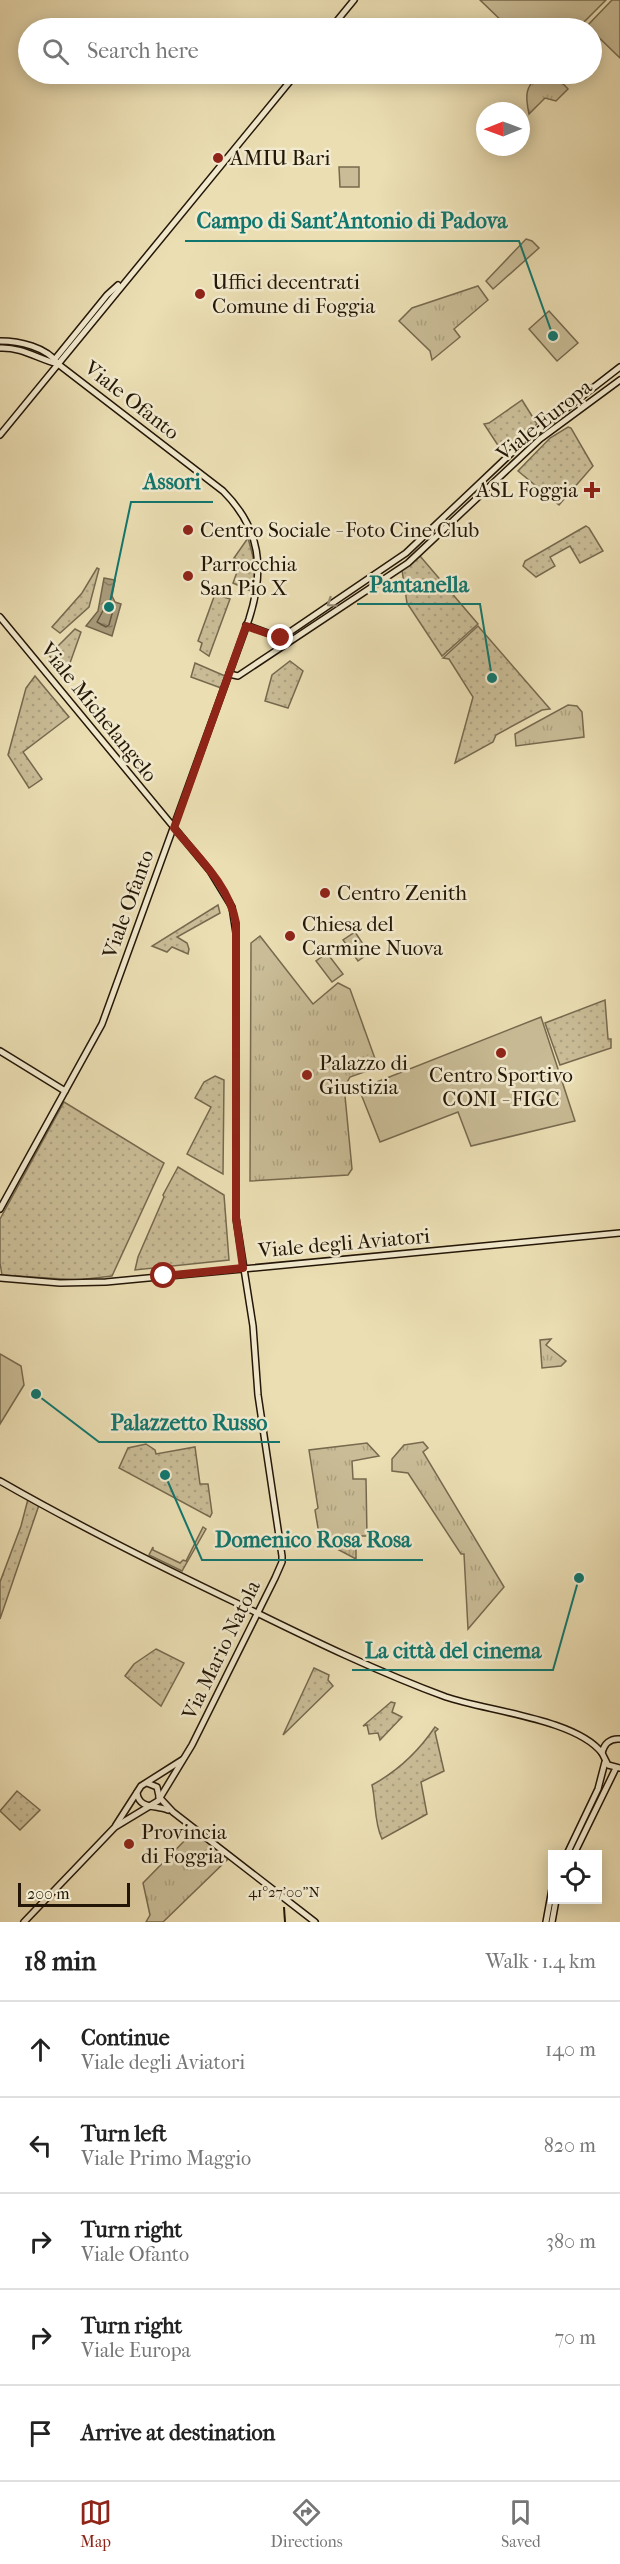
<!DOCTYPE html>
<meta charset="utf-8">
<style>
:root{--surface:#fff;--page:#f6f6f6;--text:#222;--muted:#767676;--line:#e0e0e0;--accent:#8f2418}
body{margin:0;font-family:"IM FELL French Canon",serif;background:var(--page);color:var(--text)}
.controls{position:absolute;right:18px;bottom:18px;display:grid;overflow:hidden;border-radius:0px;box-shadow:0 3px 15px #0003}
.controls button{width:54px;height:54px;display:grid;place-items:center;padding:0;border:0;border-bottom:2px solid var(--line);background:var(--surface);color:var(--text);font:30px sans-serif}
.compass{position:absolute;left:476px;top:102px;width:54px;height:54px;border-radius:50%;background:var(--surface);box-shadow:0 3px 15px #0003;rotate:269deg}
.scale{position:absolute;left:18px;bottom:15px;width:112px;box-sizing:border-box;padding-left:6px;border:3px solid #231607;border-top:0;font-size:16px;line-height:21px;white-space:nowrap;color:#231607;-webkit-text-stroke:4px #f2eace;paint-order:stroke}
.stop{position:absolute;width:18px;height:18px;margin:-14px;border:4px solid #8f2418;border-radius:50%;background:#fff}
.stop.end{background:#8f2418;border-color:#fff;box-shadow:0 2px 6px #0008}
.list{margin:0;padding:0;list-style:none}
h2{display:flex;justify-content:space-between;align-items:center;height:78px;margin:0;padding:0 24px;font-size:26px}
h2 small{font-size:20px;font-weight:400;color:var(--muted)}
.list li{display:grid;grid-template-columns:39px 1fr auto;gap:18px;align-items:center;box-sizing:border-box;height:96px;padding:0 24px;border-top:2px solid var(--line)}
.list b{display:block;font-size:22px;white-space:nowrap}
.list p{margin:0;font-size:20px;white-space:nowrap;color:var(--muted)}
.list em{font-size:20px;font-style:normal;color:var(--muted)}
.icon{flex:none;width:33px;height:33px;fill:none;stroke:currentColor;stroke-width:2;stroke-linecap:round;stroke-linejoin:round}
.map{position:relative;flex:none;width:620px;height:1922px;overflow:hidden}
.search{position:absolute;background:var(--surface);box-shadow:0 3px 15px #0003;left:18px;right:18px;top:18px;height:66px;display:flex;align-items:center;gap:15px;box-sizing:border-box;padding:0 21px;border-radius:33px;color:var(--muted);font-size:22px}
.sheet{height:558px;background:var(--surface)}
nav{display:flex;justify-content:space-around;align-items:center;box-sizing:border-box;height:84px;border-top:2px solid var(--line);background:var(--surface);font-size:16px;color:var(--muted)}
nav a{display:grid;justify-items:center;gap:3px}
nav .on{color:var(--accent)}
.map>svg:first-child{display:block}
.grass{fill:url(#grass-tufts);stroke:#76694e;stroke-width:1.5}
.park{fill:url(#park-dots);stroke:#76694e;stroke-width:1.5}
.pitch{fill:#c9bc96;stroke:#76694e;stroke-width:1.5}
.water{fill:url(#water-ripples);stroke:#72654b;stroke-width:1.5}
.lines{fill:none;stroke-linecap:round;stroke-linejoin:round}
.shore{stroke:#655840;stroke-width:1.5}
.secondary-casing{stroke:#231607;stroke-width:8}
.secondary{stroke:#f2eace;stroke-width:5}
.oneway{stroke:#958b74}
.route{stroke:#8f2418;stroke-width:8}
.ticks{fill:none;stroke:#231607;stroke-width:2}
.poi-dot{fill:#8f2418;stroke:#f2eace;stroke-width:2}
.labels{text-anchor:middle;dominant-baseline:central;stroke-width:5;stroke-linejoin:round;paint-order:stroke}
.poi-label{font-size:21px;fill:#231607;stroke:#f2eace;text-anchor:start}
.street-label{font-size:21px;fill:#231607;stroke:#f2eace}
.ticks-label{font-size:15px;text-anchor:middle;fill:#231607;stroke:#f2eace;stroke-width:5;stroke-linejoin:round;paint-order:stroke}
.leader{fill:none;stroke:#0f766e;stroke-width:2}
.callout-dot{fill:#0f766e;stroke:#f2eace;stroke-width:2}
.callout-label{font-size:22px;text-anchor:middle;font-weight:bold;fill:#0f766e;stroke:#f2eace;stroke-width:5;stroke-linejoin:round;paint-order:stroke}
</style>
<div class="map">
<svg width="620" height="1922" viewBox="0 0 620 1922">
<defs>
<pattern id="grass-tufts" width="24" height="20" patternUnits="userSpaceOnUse" patternTransform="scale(1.5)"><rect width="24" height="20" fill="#c9bc96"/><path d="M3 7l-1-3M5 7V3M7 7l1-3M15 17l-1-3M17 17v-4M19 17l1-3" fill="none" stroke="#aca180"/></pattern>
<pattern id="park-dots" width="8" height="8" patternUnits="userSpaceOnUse" patternTransform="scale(1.5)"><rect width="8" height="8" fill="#c9bc96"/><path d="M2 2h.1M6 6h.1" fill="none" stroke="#aca180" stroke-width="1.8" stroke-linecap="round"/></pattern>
<pattern id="water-ripples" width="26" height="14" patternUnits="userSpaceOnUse" patternTransform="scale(1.5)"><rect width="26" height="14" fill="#a79a79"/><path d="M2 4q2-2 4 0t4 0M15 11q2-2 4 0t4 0" fill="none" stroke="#887d61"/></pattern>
</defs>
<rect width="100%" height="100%" fill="#ebdeb3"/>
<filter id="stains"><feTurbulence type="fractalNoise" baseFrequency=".00333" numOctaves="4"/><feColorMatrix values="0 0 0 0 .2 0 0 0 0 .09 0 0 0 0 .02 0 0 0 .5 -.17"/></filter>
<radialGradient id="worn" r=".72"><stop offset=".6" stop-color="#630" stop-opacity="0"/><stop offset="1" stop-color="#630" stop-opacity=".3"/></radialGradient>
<!-- grass -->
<g class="grass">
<path d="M 539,74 L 554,74 L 568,89 L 556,101 L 545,98 L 529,114 C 525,95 525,88 539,74 Z"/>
<polygon points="526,239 532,241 539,248 493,289 486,281"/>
<polygon points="478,286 488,300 454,329 460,337 432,360 430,351 399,321 412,308"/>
<polygon points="568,705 577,706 582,712 584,737 516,746 515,734"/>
<polygon points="260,936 313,1004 338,983 350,989 378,1067 350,1077 341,1093 345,1096 352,1169 348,1175 250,1181 251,943"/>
<polygon points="551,1339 546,1345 566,1361 561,1366 542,1368 540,1340"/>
<polygon points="423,1442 428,1448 423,1452 504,1587 468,1629 464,1554 461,1554 408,1473 392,1471 392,1459 404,1445"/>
<polygon points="367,1443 379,1456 352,1461 353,1479 366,1479 367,1536 356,1536 356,1559 320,1540 315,1510 318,1508 309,1450"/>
<polygon points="203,1527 206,1529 182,1571 149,1555 153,1547 153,1550 180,1563 183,1560 186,1561"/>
<polygon points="194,1831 229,1858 163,1922 146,1922 150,1915 143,1883"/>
</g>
<!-- park -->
<g class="park">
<polygon points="522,400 537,424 505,456 484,424 489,423"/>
<polygon points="568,427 571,428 593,466 559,505 518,471 550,438"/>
<polygon points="586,526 589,528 603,551 580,563 570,546 550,557 555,566 536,577 523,566 525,561"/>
<path d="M 248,538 C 252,552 260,578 251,591 L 233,583 L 241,561 L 234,558 Z"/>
<polygon points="420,556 478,624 442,656 407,603 402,570"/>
<polygon points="97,568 99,569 89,607 60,633 52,627 82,593"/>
<polygon points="215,594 230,599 209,656 200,650 202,643 198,641"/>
<polygon points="478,626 550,709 542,710 496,735 493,742 455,763 473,697 449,659 443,658"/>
<polygon points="75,629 81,632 65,677 49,655"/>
<polygon points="290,661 303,671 288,708 265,701 272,675"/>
<polygon points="195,663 225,676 221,688 191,677"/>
<polygon points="35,676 69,717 23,752 42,779 29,788 8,755 26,688"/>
<polygon points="218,905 220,913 177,937 187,943 189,949 188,954 172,947 167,952 152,946"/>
<polygon points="605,1000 608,1039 611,1039 611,1048 560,1065 545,1023"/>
<polygon points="215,1076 224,1080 223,1174 187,1154 211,1107 195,1098 204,1082"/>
<polygon points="64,1102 164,1163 112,1276 78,1280 2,1275 0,1263 0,1219"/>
<polygon points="178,1167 224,1195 229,1260 135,1270 138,1257 164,1197 163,1195"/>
<polygon points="146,1444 155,1450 156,1454 195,1447 200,1484 208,1484 212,1513 210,1517 119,1468 128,1448"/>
<polygon points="28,1499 39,1505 0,1619 0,1582 21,1526"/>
<polygon points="156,1649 184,1663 161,1706 125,1676 134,1664"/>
<polygon points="314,1668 329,1675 328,1680 333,1686 283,1735"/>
<polygon points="391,1702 395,1703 392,1712 402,1717 380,1740 378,1733 369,1734 367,1725 363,1726"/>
<path d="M 435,1727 L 438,1729 L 435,1732 L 444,1771 L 421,1782 L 427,1814 L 382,1839 C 374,1823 376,1802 372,1785 C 398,1771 418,1752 435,1727 Z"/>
<polygon points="17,1791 40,1810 20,1830 0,1811"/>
</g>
<!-- pitch -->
<g class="pitch">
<polygon points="480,0 606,0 578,28 509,28"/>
<polygon points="612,0 620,0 620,58 587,26"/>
<polygon points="339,167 359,167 359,187 340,187"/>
<polygon points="549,311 578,343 557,361 529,329"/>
<polygon points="355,932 369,953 358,961 343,940"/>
<polygon points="327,953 343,974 332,982 316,961"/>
<polygon points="541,1017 575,1121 471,1146 458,1112 380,1142 359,1089"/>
<polygon points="0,1354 21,1366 24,1385 0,1424"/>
</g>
<!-- water -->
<polygon class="water" points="104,578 115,580 112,596 115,602 121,604 112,636 86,626 98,611"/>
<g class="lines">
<!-- shore -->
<polygon class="shore" points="106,605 109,605 113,610 109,625 106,627 97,622"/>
<!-- secondary casing -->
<g class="secondary-casing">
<g id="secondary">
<polyline points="331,28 354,0"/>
<path d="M 0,341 C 19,341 47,347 58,364 L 223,491 C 261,529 265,569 249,619 L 102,1024 L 0,1209"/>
<path d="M 0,348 C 22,347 38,359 58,364"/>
<polyline points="55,359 107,295 118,285"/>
<polyline points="0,435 296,74"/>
<polyline points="0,617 210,871 232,907 236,933 236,1218 253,1326 258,1395 282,1556 282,1562 275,1578 192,1745 158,1801 115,1827 24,1922"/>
<polyline points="246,625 281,638 406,553 522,443 620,367"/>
<polyline points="229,674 238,676 408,563 540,439 620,380"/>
<polyline points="0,1051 65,1091"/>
<polyline points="0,1278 60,1283 106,1282 620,1233"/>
<path d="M 0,1481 C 80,1527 163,1568 247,1608 C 312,1640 378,1672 446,1697 C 487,1711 576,1719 602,1753"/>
<path d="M 620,1739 C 610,1738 604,1744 602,1753 L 608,1765 L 620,1768"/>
<polyline points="147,1783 157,1787 159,1796"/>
<path d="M 137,1793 C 139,1809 155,1805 168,1810"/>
<polyline points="159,1797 173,1812 315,1922"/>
<polyline points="116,1825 141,1786 182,1760"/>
<polyline points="567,1854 598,1789 605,1762"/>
<polyline points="574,1854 616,1768"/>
<polyline points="546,1922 552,1889"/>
<polyline points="552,1922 556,1900"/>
</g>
</g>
<!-- secondary -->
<use href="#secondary" class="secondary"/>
</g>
<!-- one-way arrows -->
<defs><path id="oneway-chevron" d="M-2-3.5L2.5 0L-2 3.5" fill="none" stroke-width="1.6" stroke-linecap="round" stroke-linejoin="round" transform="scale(1.5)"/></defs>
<use class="oneway" href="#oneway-chevron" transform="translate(331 603) rotate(146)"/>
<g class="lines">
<!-- route -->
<path class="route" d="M 164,1276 L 243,1268 L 236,1218 L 236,923 C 229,885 197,856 174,828 L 246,626 L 281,638"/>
</g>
<!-- ticks -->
<path class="ticks" d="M 284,1907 L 285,1922"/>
<!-- markers -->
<g class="poi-dot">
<circle cx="218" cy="158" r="6"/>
<circle cx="200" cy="294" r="6"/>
<path d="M589 481h6v6h6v6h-6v6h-6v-6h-6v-6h6z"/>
<circle cx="188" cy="530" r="6"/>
<circle cx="188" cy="576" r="6"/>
<circle cx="325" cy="893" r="6"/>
<circle cx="290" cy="936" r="6"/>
<circle cx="501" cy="1053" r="6"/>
<circle cx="307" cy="1075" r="6"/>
<circle cx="129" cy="1844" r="6"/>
</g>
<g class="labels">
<!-- poi labels -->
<g class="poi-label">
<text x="230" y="158">AMIU Bari</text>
<text x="212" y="282">Uffici decentrati<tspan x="212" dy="24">Comune di Foggia</tspan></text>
<text x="578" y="490" text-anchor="end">ASL Foggia</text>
<text x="200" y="530">Centro Sociale - Foto Cine Club</text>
<text x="200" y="564">Parrocchia<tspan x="200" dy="24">San Pio X</tspan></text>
<text x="337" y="893">Centro Zenith</text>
<text x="302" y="924">Chiesa del<tspan x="302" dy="24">Carmine Nuova</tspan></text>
<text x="319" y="1063">Palazzo di<tspan x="319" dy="24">Giustizia</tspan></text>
<text x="501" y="1075" text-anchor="middle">Centro Sportivo<tspan x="501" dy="24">CONI - FIGC</tspan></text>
<text x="141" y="1832">Provincia<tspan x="141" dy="24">di Foggia</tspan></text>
</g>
<!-- street labels -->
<g class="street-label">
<text transform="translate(132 400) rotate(38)">Viale Ofanto</text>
<text transform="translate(544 420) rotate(-39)">Viale Europa</text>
<text transform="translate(99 712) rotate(51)">Viale Michelangelo</text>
<text transform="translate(128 904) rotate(-70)">Viale Ofanto</text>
<text transform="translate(344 1243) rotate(-5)">Viale degli Aviatori</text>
<text transform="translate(221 1650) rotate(-64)">Via Mario Natola</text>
</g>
</g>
<g class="ticks-label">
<text x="284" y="1897">41°27'00"N</text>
</g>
<!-- callouts -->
<path class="leader" d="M553 336L519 241H185M109 607L131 502H213M492 678L480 604H357M36 1394L99 1442H280M165 1475L202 1560H423M579 1578L553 1670H352"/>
<g class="callout-dot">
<circle cx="553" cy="336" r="6"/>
<circle cx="109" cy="607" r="6"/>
<circle cx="492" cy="678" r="6"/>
<circle cx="36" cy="1394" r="6"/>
<circle cx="165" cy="1475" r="6"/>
<circle cx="579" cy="1578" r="6"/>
</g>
<g class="callout-label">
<text x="352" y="228">Campo di Sant'Antonio di Padova</text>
<text x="172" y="489">Assori</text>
<text x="419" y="592">Pantanella</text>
<text x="189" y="1430">Palazzetto Russo</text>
<text x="313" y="1547">Domenico Rosa Rosa</text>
<text x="453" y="1658">La città del cinema</text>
</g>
<rect width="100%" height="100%" filter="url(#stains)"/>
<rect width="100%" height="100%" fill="url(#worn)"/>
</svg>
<div class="controls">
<button><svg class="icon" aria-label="locate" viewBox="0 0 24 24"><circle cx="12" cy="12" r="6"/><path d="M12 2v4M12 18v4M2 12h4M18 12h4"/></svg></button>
</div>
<svg class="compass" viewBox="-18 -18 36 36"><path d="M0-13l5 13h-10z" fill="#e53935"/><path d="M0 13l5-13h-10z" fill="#767676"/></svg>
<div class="scale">200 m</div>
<div class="stop" style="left:164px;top:1276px"></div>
<div class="stop end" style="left:281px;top:638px"></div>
<div class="search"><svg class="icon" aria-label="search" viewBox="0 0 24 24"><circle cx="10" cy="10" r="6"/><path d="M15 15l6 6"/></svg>Search here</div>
</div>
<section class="sheet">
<h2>18 min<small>Walk · 1.4 km</small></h2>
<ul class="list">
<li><svg class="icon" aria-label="ahead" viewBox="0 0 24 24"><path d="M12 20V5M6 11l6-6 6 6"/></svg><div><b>Continue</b><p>Viale degli Aviatori</p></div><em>140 m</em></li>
<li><svg class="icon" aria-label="left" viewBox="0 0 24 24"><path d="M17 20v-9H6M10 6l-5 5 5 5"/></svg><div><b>Turn left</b><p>Viale Primo Maggio</p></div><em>820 m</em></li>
<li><svg class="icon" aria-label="right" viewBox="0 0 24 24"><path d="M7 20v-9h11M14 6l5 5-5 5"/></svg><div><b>Turn right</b><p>Viale Ofanto</p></div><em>380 m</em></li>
<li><svg class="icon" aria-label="right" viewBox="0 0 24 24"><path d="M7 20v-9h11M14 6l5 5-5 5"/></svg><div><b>Turn right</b><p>Viale Europa</p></div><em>70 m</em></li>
<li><svg class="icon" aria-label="arrive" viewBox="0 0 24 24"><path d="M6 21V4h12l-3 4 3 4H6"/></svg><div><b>Arrive at destination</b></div></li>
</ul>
</section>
<nav>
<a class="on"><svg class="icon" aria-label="map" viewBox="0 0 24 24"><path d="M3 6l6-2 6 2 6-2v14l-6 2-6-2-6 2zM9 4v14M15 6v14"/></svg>Map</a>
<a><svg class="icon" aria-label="directions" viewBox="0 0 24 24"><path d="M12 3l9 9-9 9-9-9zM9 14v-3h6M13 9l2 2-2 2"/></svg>Directions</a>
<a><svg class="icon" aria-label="saved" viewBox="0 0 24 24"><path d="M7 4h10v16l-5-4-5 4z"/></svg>Saved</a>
</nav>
